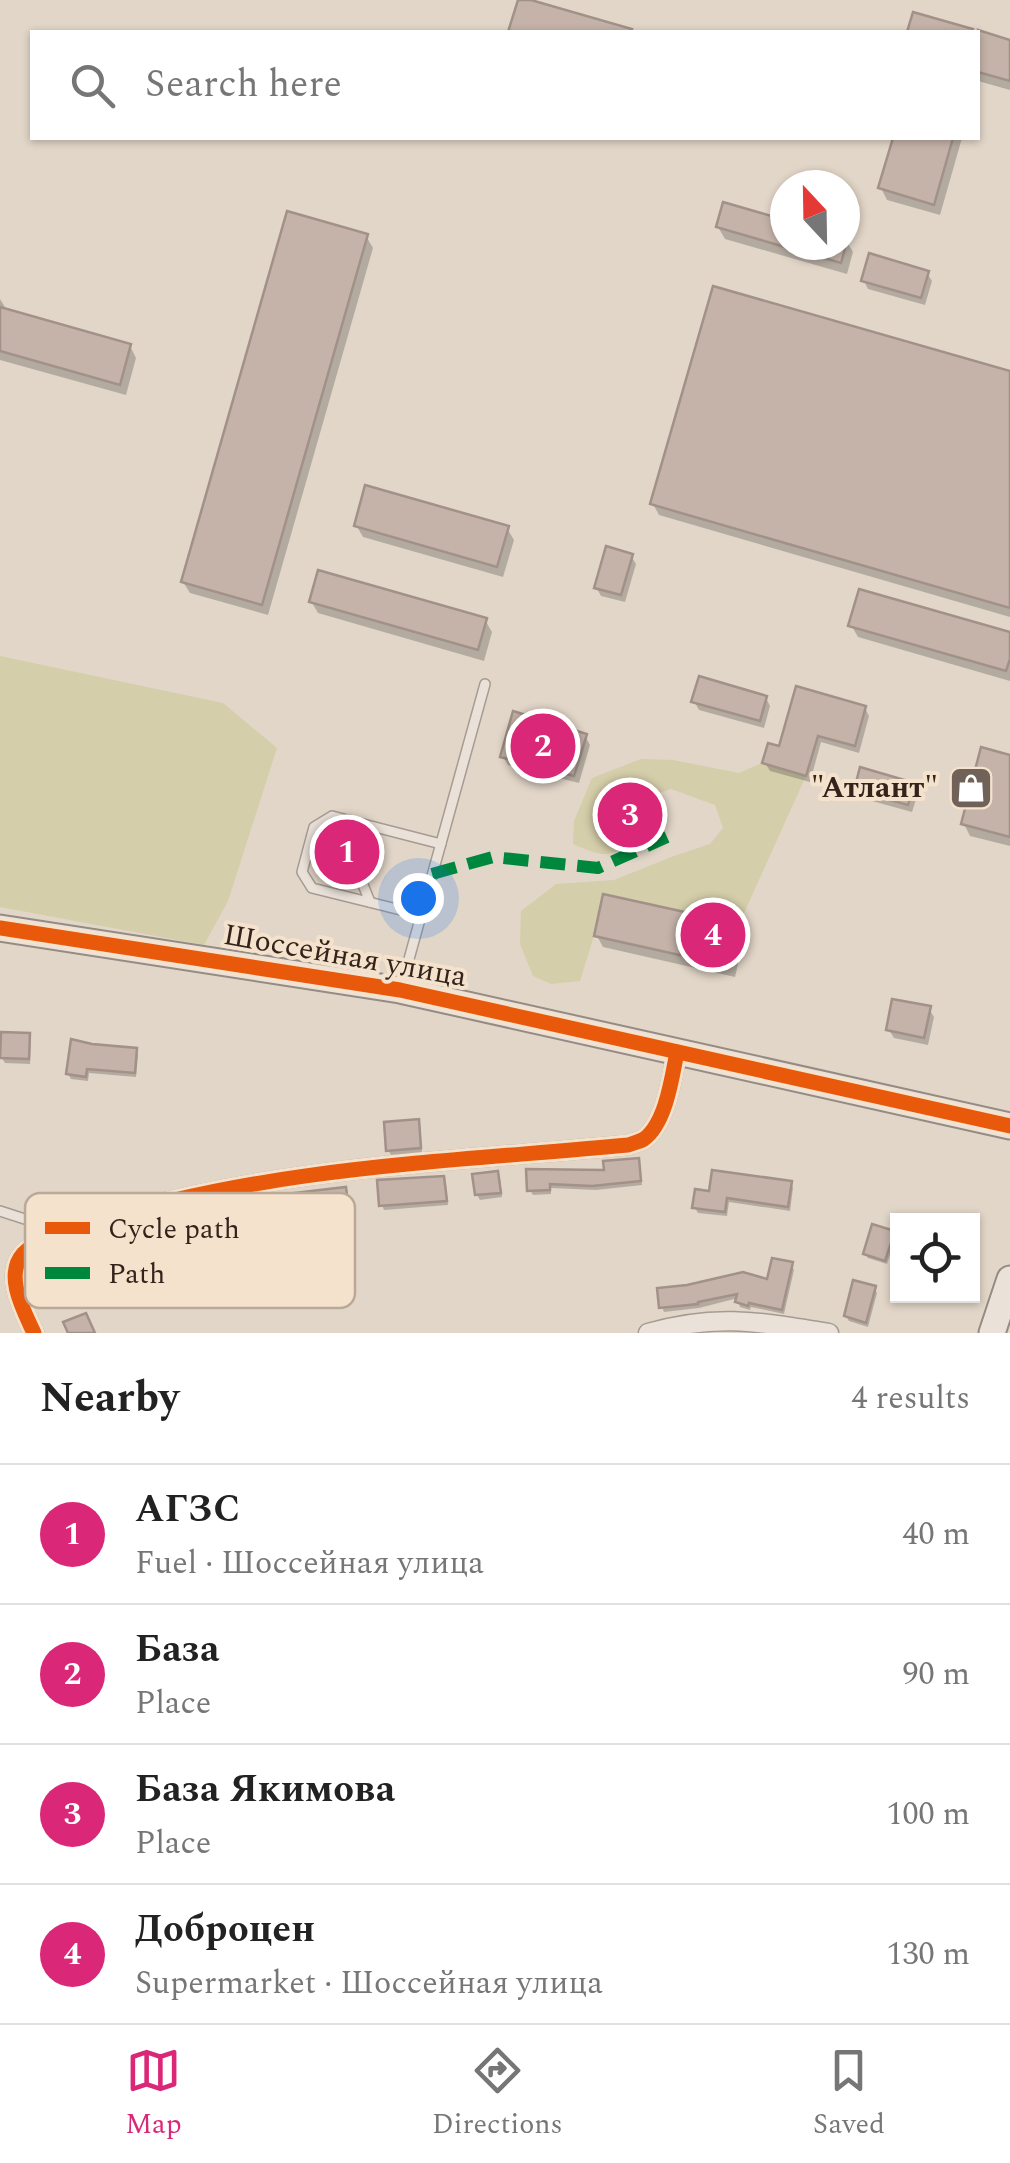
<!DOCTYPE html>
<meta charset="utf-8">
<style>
:root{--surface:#fff;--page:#f6f6f6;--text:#222;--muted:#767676;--line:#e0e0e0;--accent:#db2777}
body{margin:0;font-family:Spectral,serif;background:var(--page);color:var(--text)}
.controls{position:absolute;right:30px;bottom:30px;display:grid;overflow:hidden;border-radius:0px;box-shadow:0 2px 8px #0004}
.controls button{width:90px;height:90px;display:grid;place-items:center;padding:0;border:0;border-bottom:2px solid var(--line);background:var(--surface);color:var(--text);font:50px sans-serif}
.compass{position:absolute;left:770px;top:170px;width:90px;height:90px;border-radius:50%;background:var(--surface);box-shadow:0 2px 8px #0004;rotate:338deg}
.you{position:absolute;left:418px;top:898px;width:35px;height:35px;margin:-25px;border:8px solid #fff;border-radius:50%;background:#1a73e8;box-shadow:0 0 0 15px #1a73e833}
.badge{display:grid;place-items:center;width:65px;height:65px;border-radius:50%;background:var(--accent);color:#fff;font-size:32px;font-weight:700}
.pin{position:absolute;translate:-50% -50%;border:5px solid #fff;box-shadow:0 2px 10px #0006}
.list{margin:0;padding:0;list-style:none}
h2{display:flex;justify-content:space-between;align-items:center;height:130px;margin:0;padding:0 40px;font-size:42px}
h2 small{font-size:32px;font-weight:400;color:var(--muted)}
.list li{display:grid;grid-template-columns:65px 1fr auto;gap:30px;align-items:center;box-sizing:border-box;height:140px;padding:0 40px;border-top:2px solid var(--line)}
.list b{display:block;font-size:38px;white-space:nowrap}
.list p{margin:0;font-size:32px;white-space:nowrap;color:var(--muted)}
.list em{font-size:32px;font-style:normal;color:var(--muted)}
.icon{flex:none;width:55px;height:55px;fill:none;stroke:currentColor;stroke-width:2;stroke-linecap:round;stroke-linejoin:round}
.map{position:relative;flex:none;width:1010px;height:1333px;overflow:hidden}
.search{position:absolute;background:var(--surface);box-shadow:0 2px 8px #0004;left:30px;right:30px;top:30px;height:110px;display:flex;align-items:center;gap:25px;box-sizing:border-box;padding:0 35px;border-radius:0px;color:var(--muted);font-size:38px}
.sheet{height:690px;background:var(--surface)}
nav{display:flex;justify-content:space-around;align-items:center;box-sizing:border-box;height:140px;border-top:2px solid var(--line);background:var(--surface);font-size:28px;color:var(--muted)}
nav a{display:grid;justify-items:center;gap:5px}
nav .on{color:var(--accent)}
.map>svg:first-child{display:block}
.green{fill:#d5ceaa}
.shadow{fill:#0003}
.building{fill:#c5b3a9;stroke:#a19188;stroke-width:2.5}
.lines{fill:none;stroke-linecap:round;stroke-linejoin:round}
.lane-casing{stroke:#a69b92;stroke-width:12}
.street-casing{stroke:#a69b92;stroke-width:21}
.secondary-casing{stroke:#968b82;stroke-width:29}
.lane{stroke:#eae2d9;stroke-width:9}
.street{stroke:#eae2d9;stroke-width:18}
.secondary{stroke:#eae2d9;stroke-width:25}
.quiet{stroke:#00873e;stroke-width:12;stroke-dasharray:25 12;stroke-linecap:butt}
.cycleway-casing{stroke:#f4e2cc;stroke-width:21}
.cycleway{stroke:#e8590c;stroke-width:15}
.labels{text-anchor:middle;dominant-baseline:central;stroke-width:8;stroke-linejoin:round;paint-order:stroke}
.poi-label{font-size:30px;font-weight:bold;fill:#33231b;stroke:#f4e2cc;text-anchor:end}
.street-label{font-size:30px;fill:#33231b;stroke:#f4e2cc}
.key{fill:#f4e2cc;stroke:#baa997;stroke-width:2.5}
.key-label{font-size:28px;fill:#33231b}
</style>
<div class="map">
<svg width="1010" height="1333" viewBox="0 0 1010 1333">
<rect width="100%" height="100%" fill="#e2d6c8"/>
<!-- green -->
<g class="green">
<polygon points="0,656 223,703 277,748 228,901 204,945 0,907"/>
<path d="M 641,759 L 673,760 L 739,773 L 762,763 L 806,776 L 739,924 L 604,894 L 594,936 L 580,981 L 551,984 L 533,976 L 520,944 L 521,911 L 556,884 L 614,880 L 674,856 L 710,844 L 723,828 L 715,805 L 671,789 L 643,799 L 624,795 L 616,830 L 636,834 C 613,861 603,857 573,844 L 574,821 L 592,778 Z"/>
</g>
<!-- shadow -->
<g class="shadow">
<polygon points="520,0 634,32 511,32"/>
<polygon points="978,33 1010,42 1010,90 978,81"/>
<polygon points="895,138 962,138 940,215 887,200 881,188"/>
<polygon points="785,223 785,245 845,245 846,240 853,252 847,274 725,239 718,227"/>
<polygon points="366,236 373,248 268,615 190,593 183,582"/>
<polygon points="927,273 932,281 925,305 868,289 864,281"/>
<polygon points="0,299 8,312 130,346 136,358 126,395 0,360"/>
<polygon points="1010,374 1010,617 659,515 653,504"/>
<polygon points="356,525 507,528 514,540 503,577 363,537"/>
<polygon points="631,556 636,564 625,602 601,596 596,587"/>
<polygon points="311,601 485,620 492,632 484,661 318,613"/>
<polygon points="851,625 1010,635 1010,681 858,637"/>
<polygon points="766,698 770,706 764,728 699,710 694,701"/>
<polygon points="865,708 869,716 859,753 821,742 810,782 770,771 765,763 781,749"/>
<polygon points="585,736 590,745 579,783 508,765 503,757"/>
<polygon points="1010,758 1010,846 970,836 964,824"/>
<polygon points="913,785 918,793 912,812 861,798 857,789"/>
<polygon points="642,801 647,810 640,841 623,838 619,830"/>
<polygon points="737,926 744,938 735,977 603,947 597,936"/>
<polygon points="929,1009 934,1017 928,1045 894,1038 889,1030"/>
<polygon points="28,1035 31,1040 30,1064 5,1063 2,1058"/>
<polygon points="135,1050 138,1055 136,1077 89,1073 88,1081 71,1079 68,1074"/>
<polygon points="417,1122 420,1127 422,1153 391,1155 388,1150"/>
<polygon points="637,1160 640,1165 642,1185 596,1190 551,1188 551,1194 533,1195 530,1190 529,1171 607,1172"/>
<polygon points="497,1174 500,1179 502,1197 480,1200 477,1195"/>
<polygon points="443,1179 446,1184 448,1205 384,1210 382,1205"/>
<polygon points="791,1183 793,1188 790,1211 729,1202 727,1216 698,1213 695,1208 712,1194"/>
<polygon points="345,1190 348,1195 350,1215 313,1219 314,1230 295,1232 292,1227"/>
<polygon points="893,1233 896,1238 887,1264 868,1258 865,1253"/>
<polygon points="791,1264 794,1270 784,1314 751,1307 750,1310 740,1307 738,1298 699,1308 664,1312 662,1307 769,1282"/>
<polygon points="874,1288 877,1293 868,1327 849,1321 846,1316"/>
</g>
<!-- building -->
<g class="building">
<polygon points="518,0 531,0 632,29 631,32 508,32"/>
<polygon points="913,12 973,29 972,32 907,32"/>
<polygon points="978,30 1010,40 1010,81 978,72"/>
<polygon points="893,138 953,138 934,205 878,188"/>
<polygon points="723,202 785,220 785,247 716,227"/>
<polygon points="287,211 368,234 262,605 181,582"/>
<polygon points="790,245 846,245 841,263 790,248"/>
<polygon points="869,253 929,271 921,298 861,281"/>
<polygon points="713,286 1010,371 1010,608 650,504"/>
<polygon points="0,307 131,344 120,385 0,351"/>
<polygon points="365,485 509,526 497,567 354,526"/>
<polygon points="606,546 633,554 621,595 594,588"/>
<polygon points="318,570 487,618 478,650 309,602"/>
<polygon points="859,589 1010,632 1010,659 1006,671 848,626"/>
<polygon points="699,676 767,696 760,721 691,702"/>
<polygon points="796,686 866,706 855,746 818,736 806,776 762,763 768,743 779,746"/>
<polygon points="513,711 587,734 574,776 500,757"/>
<polygon points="981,747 1010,755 1010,837 961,824"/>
<polygon points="860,767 915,783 908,805 854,790"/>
<polygon points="624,795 644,799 636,834 616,830"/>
<polygon points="603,894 739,924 729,966 594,936"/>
<polygon points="892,999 931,1006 924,1038 886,1030"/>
<polygon points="1,1032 30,1033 29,1059 0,1058"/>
<polygon points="71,1039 92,1044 137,1048 135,1073 87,1069 86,1077 66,1074"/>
<polygon points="419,1119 421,1148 386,1151 384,1122"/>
<polygon points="639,1158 641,1181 592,1186 550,1184 550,1190 527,1191 526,1169 604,1170 603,1161"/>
<polygon points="712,1170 792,1181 788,1207 727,1198 725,1212 692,1208 695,1189 709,1191"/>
<polygon points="498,1171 501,1193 475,1195 472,1174"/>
<polygon points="444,1176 447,1201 379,1206 377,1180"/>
<polygon points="346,1187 349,1211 312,1214 313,1225 290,1228 285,1194"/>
<polygon points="872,1224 895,1231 885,1261 863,1254"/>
<polygon points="772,1258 793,1262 782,1310 749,1303 748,1306 735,1302 737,1294 698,1302 698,1304 659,1308 657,1288 687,1285 743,1272 767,1279"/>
<polygon points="853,1280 876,1286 866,1323 844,1316"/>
<polygon points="86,1313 95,1333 68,1333 63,1322"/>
</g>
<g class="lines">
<!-- lane casing -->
<g class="lane-casing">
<g id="lane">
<polyline points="308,851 355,865 370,902"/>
<polyline points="421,915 312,888 302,872 314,827 332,816 441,844"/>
<polyline points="401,988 485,684"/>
<polyline points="0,1211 37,1223 58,1233"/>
</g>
</g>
<!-- street casing -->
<g class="street-casing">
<g id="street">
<path d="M 34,1333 C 24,1311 4,1276 23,1254 C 39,1237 71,1231 92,1223 C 265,1167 448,1162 628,1145 C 633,1143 639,1142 644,1139 C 666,1123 672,1077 677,1052"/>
<path d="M 648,1333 C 717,1313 760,1322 829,1333"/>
</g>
</g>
<!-- secondary casing -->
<g class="secondary-casing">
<g id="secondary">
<polyline points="0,928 400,990 1010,1126"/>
<polyline points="992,1333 1010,1279"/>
</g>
</g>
<!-- lane -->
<use href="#lane" class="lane"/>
<!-- street -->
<use href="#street" class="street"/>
<!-- secondary -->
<use href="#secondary" class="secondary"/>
<!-- quiet -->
<polyline class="quiet" points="432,874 493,857 598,868 667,837"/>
<!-- cycleway casing -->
<g class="cycleway-casing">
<g id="cycleway">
<polyline points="0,928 400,990 1010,1126"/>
<path d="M 34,1333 C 24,1311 4,1276 23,1254 C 39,1237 71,1231 92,1223 C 265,1167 448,1162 628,1145 C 633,1143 639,1142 644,1139 C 666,1123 672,1077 677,1052"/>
</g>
</g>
<!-- cycleway -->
<use href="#cycleway" class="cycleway"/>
</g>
<!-- icons -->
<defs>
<g id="shop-square" transform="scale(2.25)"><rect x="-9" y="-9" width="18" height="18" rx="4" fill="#706258" stroke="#f4e2cc"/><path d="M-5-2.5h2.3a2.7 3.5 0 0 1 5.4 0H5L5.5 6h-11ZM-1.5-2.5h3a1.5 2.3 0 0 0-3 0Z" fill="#fff"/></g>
</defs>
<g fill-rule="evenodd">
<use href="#shop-square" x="971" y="788"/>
</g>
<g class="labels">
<!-- poi labels -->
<g class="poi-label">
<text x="938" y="788">"Атлант"</text>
</g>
<!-- street labels -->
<g class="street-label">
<text transform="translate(345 956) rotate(10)">Шоссейная улица</text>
</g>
</g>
<!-- legend -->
<rect x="25" y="1193" width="330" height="115" rx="15" class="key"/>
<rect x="45" y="1222" width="45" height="12" fill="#e8590c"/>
<rect x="45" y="1267" width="45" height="12" fill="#00873e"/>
<g class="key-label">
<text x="108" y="1238">Cycle path</text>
<text x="108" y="1283">Path</text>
</g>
</svg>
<div class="controls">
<button><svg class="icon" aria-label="locate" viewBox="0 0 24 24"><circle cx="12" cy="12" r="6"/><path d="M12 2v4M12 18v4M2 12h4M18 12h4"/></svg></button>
</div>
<svg class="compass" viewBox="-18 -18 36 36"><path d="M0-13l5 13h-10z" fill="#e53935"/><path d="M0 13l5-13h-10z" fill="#767676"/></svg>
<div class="you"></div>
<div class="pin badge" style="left:347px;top:852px">1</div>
<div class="pin badge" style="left:543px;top:746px">2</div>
<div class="pin badge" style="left:630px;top:815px">3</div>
<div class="pin badge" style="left:713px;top:935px">4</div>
<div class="search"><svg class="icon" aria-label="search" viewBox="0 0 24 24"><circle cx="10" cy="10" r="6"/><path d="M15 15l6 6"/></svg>Search here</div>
</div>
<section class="sheet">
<h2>Nearby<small>4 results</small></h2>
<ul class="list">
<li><span class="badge">1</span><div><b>АГЗС</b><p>Fuel · Шоссейная улица</p></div><em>40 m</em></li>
<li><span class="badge">2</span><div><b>База</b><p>Place</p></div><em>90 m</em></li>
<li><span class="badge">3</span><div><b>База Якимова</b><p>Place</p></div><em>100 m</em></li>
<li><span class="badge">4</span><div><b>Доброцен</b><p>Supermarket · Шоссейная улица</p></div><em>130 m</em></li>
</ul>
</section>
<nav>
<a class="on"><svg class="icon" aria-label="map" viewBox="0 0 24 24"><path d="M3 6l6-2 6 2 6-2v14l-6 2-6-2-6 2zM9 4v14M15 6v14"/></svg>Map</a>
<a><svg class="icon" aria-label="directions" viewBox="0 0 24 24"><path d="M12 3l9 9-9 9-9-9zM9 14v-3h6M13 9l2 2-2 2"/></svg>Directions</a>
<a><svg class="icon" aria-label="saved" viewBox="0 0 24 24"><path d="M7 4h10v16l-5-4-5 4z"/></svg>Saved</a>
</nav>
